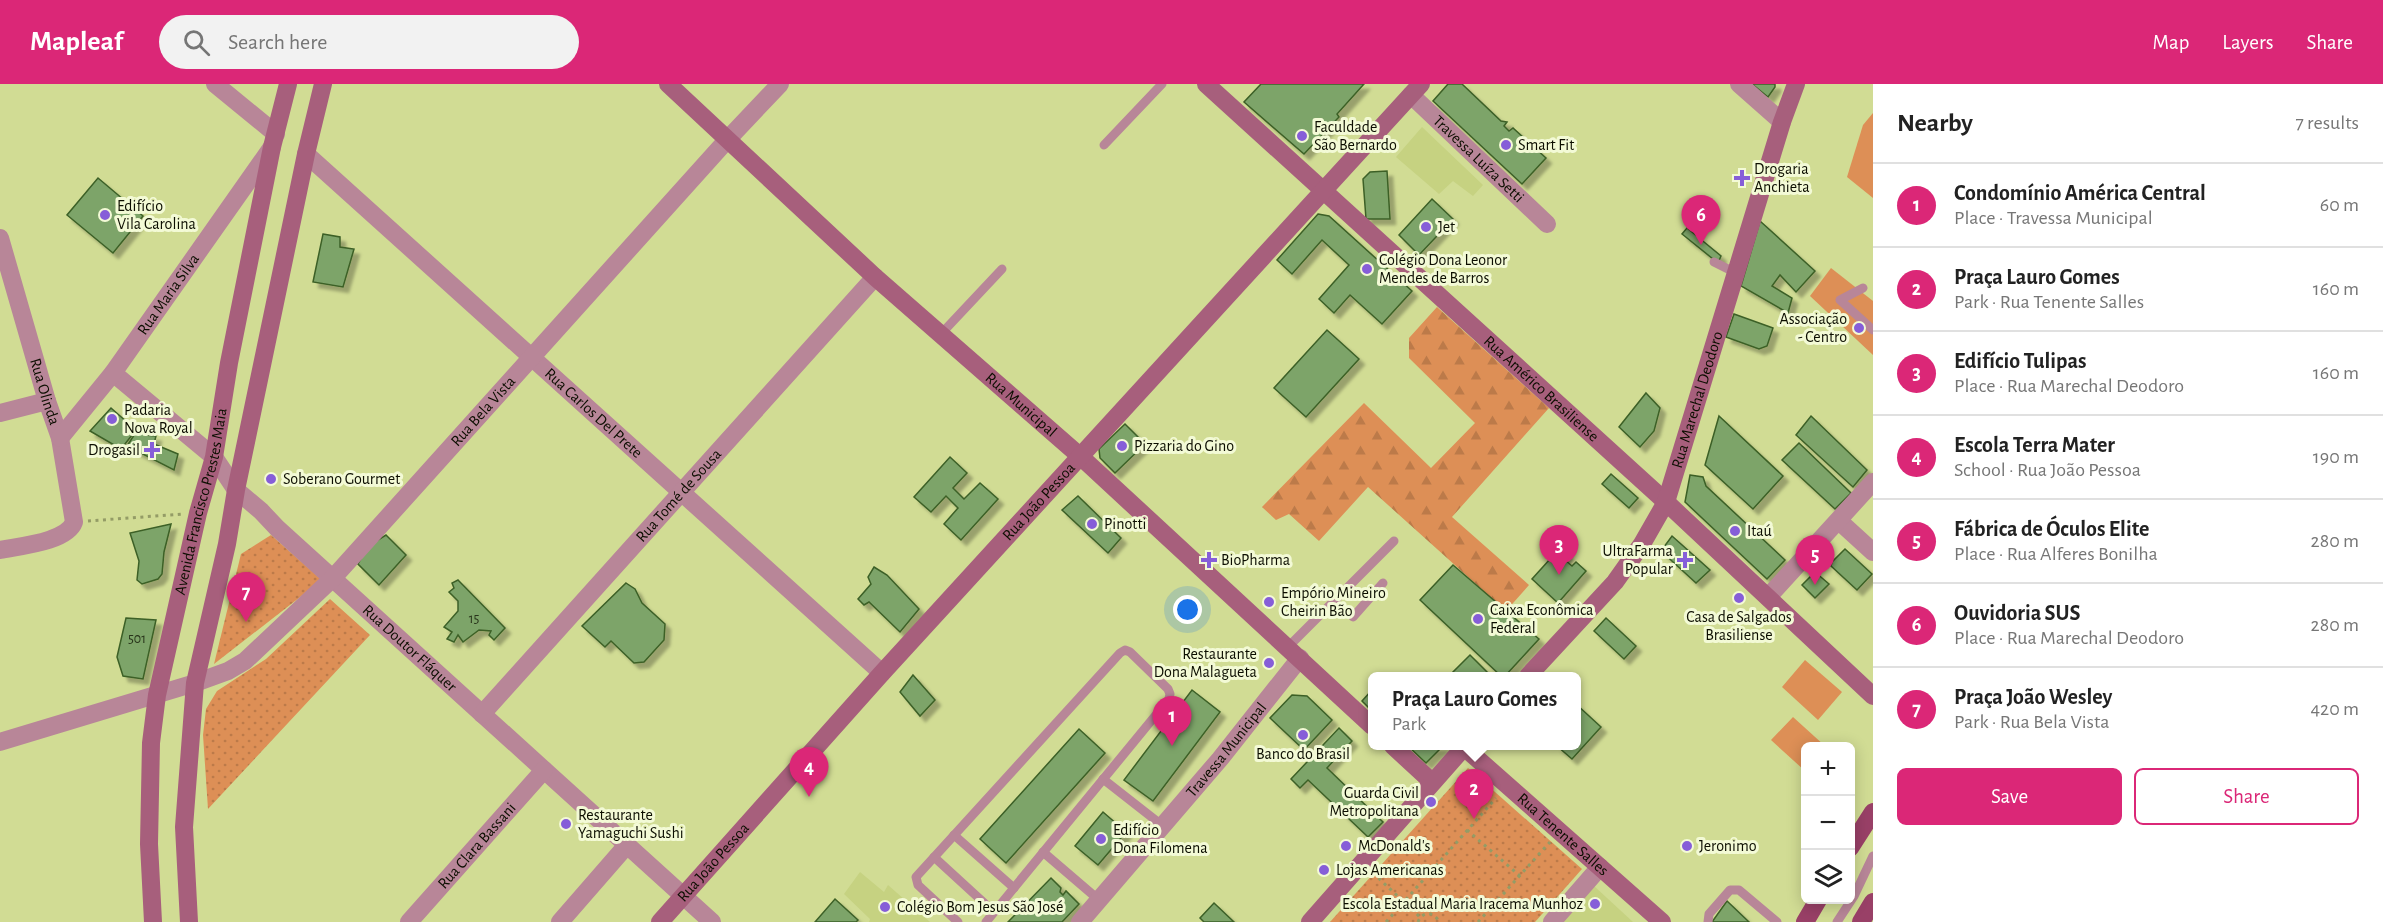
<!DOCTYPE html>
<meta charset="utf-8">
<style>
:root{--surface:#fff;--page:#f2f2f2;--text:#222;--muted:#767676;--line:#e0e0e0;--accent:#db2777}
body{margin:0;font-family:"Alegreya Sans",sans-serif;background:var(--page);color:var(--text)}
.controls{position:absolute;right:18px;bottom:18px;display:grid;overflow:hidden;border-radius:9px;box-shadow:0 3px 15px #0003}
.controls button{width:54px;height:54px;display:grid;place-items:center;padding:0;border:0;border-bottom:2px solid var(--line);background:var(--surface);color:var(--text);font:30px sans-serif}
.you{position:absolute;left:1188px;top:526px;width:21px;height:21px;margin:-15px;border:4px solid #fff;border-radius:50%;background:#1a73e8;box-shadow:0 0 0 9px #1a73e833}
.badge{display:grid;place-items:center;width:39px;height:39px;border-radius:50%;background:var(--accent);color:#fff;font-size:20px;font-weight:700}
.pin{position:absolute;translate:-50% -50px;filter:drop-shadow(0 2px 3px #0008)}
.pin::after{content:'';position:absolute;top:32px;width:21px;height:18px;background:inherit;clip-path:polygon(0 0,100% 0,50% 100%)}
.popup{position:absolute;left:1368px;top:588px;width:213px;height:78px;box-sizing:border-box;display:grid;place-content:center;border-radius:9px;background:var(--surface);filter:drop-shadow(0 2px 4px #0005);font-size:20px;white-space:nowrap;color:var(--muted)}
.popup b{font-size:22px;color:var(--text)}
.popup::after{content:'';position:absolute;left:50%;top:100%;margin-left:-12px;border:12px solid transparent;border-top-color:var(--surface)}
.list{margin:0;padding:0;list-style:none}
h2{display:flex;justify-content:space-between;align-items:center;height:78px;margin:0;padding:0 24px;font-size:26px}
h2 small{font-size:20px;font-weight:400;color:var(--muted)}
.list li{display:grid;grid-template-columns:39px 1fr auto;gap:18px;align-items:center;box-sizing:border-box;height:84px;padding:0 24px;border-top:2px solid var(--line)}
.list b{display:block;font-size:22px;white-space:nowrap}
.list p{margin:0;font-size:20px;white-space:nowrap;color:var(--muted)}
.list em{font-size:20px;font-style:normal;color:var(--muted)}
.actions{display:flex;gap:12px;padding:18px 24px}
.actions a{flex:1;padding:14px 0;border:2px solid var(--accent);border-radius:9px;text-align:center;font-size:21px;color:var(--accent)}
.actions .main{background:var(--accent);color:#fff}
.icon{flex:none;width:33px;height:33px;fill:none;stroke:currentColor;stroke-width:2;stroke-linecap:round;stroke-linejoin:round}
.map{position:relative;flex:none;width:1873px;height:838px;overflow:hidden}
header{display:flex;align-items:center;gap:36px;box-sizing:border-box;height:84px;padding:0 30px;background:var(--accent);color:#fff}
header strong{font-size:28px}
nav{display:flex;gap:33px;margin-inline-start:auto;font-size:21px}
.search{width:420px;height:54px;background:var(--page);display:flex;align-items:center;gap:15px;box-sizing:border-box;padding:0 21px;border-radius:33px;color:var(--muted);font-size:22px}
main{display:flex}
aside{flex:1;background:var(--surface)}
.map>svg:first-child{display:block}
.built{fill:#c6d281}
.grass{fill:#dd8f56}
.forest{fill:url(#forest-firs)}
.park{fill:url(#park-dots)}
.building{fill:#7da469;stroke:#3c6027;stroke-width:1.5;filter:url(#shadow)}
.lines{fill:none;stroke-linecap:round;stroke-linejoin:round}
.path{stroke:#949c66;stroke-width:3;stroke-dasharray:3 4.5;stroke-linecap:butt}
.lane{stroke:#b88698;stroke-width:9}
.street{stroke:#b88698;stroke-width:18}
.secondary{stroke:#a75f7c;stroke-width:18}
.primary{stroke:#994067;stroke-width:18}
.poi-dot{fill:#865ed8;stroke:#f3fad6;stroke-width:2}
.labels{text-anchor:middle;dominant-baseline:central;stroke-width:6;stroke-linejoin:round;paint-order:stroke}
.number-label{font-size:14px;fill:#28341a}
.poi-label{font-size:16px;fill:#0c0e00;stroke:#f3fad6;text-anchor:start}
.street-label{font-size:16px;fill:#0c0e00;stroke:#f3fad6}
</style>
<header>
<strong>Mapleaf</strong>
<div class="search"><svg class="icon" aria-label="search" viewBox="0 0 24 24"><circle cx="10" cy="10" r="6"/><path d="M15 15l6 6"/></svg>Search here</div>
<nav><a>Map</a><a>Layers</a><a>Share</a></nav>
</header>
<main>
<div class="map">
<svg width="1873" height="838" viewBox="0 0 1873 838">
<defs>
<pattern id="forest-firs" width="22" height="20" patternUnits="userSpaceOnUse" patternTransform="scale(1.5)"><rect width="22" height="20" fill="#dd8f56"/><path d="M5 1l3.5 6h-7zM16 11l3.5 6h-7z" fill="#bc7a49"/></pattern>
<pattern id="park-dots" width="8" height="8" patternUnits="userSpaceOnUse" patternTransform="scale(1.5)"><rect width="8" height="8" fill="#dd8f56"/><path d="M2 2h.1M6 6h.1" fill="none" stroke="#bc7a49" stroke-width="1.8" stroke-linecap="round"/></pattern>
<filter id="shadow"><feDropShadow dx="5.5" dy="5.5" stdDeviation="1.5" flood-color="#0004"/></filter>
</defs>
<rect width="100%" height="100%" fill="#d1dc94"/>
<!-- built -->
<g class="built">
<polygon points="1422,43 1483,101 1473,112 1453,97 1439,110 1396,73"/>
<polygon points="860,788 884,808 888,801 930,838 869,838 870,835 844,810"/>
<polygon points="1594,802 1633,838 1562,838"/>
</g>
<!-- grass -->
<g class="grass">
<polygon points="1873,29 1873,114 1847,93 1863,41"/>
<polygon points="1831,184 1873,217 1873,271 1810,212"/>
<polygon points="1805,576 1842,608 1818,636 1782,603"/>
<polygon points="1793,633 1825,662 1806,662 1805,687 1771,656"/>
</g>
<!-- forest -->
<polygon class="forest" points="1437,223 1549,324 1452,433 1529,501 1506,527 1368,403 1319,457 1289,430 1276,436 1262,423 1364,319 1431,384 1475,339 1409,274 1409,254"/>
<!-- park -->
<g class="park">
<polygon points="271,451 322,496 214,580 241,470"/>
<polygon points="330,515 370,551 208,725 203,651 206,625 217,607 266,575"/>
<polygon points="1468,684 1582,785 1535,838 1330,838"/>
</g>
<!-- building -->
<g class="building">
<polygon points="1261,0 1364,0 1337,30 1339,33 1304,70 1244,18"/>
<polygon points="1448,0 1462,0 1501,37 1507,38 1504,42 1509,47 1513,44 1546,74 1522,100 1433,17"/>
<polygon points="1752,0 1775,0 1775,3 1768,13"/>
<polygon points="1387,87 1390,135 1366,135 1363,95 1370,88"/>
<polygon points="98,94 143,132 113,169 67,131"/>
<polygon points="1432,115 1453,135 1419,171 1399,151"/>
<polygon points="1318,130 1329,132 1412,207 1382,240 1350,211 1334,229 1319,215 1349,181 1322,156 1292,190 1277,176"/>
<polygon points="1760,137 1815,187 1796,208 1780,191 1772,202 1792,214 1788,229 1741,202"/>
<polygon points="1687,144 1721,172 1718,179 1682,150"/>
<polygon points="323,150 340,153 340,163 354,165 343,203 313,198"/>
<polygon points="1734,230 1773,244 1767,262 1759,265 1726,253"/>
<polygon points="1327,246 1359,275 1306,333 1274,304"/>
<polygon points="1646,309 1660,324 1654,347 1640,363 1619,343"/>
<polygon points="111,324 136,346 121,365 90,347"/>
<polygon points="1719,332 1783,392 1753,425 1705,381"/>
<polygon points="1811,332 1867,386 1853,403 1796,351"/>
<polygon points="1125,340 1145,360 1115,389 1100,374 1099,365"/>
<polygon points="140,342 145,351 156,352 154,360 178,370 174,386 127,362"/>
<polygon points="1799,359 1851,409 1835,425 1782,376"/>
<polygon points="950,373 967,389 953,404 964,415 980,399 998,415 961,456 944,440 958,424 946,412 931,428 914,413"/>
<polygon points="1611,390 1638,414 1629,424 1602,400"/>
<polygon points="1690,391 1703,393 1706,402 1785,476 1767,495 1685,418"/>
<polygon points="1078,412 1121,454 1108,469 1062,426"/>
<polygon points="171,440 164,468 162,490 158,495 142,500 137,496 139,477 130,449"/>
<polygon points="386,451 406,471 379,501 358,480 368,462"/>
<polygon points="1672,452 1710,486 1696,499 1661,467"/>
<polygon points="1560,464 1568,471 1564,475 1572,482 1576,478 1586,487 1558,519 1532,495"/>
<polygon points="1845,465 1872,490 1857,506 1831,482 1832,478"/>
<polygon points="1453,481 1539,555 1505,592 1501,592 1420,516"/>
<polygon points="874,483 887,491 919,525 900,548 869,518 864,521 858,515 871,500 868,493"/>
<polygon points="1815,488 1829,500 1815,514 1802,501"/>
<polygon points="458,496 505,544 494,556 489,551 491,547 479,546 463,558 458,551 454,558 447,555 452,548 444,543 458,527 458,517 449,508 454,504 452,499"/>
<polygon points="626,499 635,505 642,519 665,540 664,556 644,578 634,579 611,557 605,563 582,542"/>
<polygon points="126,534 156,536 143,595 123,592 117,573"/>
<polygon points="1606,534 1636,562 1624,575 1594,547"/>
<polygon points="1470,571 1491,592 1458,592 1453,588"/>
<polygon points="913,591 935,616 920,632 900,608"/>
<polygon points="1192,606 1220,628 1153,717 1124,696"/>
<polygon points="1372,606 1372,627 1362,617"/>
<polygon points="1292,611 1307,612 1332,636 1304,666 1270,634"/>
<polygon points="1576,620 1601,643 1572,675 1557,662 1576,662"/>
<polygon points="1339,644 1352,657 1327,684 1383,738 1368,753 1308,696 1300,704 1291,695"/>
<polygon points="1079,645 1105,669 1006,779 980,755"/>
<polygon points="1408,662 1443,662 1426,679"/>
<polygon points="1103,728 1126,748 1098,781 1075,762"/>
<polygon points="1051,794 1061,804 1060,808 1063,811 1066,807 1079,820 1062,838 1008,838"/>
<polygon points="835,815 858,836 856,838 815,838"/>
<polygon points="1727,817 1749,838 1712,838"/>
<polygon points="1214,819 1234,838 1204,838 1200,834"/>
</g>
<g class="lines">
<!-- path -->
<g class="path">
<polyline points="88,437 183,430"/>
<polyline points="1467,746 1520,792"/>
<polyline points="1373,789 1420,833"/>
<polyline points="1386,838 1496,714"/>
<path d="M 1418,838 C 1422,827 1434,827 1439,838"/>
<polyline points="1478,838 1550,758"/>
</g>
<!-- lane -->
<g class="lane">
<polyline points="1104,61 1162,0"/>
<polyline points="1714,178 1736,189"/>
<polyline points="1863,204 1840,216 1873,246"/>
<polyline points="940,251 1002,185"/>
<polyline points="1353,533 1383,499"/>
<polyline points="1288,563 1394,457"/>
<polyline points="1103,695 1163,742"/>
<polyline points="954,751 1014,804"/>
<polyline points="1043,768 1099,816"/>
<polyline points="934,773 994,828"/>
<polyline points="958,838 918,801 916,793 1120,569 1125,566 1130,568 1168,605 1170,610 1169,615 986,838"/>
<polyline points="1708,838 1709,830 1730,806 1739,806 1777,838"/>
<polyline points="1837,838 1854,812 1873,772"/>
</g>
<!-- street -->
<g class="street">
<polyline points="215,0 276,50"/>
<polyline points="1739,0 1782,38"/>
<path id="s1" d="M 1411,11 L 1547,140"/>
<path id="s2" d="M 306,70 L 882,589"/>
<path id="s3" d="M 0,154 L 47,317 L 60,354 L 74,438 C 67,458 19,462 0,466"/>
<path id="s4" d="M 113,289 L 214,373 L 236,406 L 261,427 L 277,444 L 712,838"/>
<polyline points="0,329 47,317"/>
<path id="s5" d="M 60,354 L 113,289 L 272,63"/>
<polyline points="1839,437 1873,468"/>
<polyline points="1768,513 1873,398"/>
<path id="s6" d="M 482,630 L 875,193"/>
<path id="s7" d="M 0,658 L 195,599 L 228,587 L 245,577 L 333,494 L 727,56 L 780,0"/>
<path id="s8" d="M 409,838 L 544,686"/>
<polyline points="560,838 627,761"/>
<path id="s9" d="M 1080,838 L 1220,675 L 1300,574"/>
<polyline points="1552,838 1600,783"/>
</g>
<!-- secondary -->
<g class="secondary">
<path id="s10" d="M 668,0 L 875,193 L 1081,373 L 1372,642"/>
<path id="s11" d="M 1206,0 L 1666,418 L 1873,612"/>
<path id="s12" d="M 1528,592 L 1615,498 L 1642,460 L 1666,418 L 1782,38 L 1796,0"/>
<polyline points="1393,662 1432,698"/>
<path id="s13" d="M 1464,663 L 1662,838"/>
<path id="s14" d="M 153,838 L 149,760 L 151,659 L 157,611 L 198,429 L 214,373 L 229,279 L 272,63 L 288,0"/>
<polyline points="189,838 184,743 195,599 227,460 236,406 306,70 323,0"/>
<path id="s15" d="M 660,838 L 882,589 L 1421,0"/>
<polyline points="1310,838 1465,662"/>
</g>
<!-- primary -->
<g class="primary">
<polyline points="1850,764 1873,728"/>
<polyline points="1805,838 1818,816"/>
<polyline points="1861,838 1873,818"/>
</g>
</g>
<!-- markers -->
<g class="poi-dot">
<circle cx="1302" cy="52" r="6"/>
<circle cx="1506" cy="61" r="6"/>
<path d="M1739 85h6v6h6v6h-6v6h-6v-6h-6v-6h6z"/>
<circle cx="105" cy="131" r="6"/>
<circle cx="1426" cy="143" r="6"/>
<circle cx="1367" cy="185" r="6"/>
<circle cx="1859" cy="244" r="6"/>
<circle cx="112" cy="335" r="6"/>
<circle cx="1122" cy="362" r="6"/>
<path d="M149 357h6v6h6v6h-6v6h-6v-6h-6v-6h6z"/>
<circle cx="271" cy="395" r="6"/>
<circle cx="1092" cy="440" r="6"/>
<circle cx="1735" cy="447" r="6"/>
<path d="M1206 467h6v6h6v6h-6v6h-6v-6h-6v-6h6z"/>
<path d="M1682 467h6v6h6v6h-6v6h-6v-6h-6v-6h6z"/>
<circle cx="1739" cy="514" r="6"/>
<circle cx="1269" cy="518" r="6"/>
<circle cx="1478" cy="535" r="6"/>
<circle cx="1269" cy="579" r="6"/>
<circle cx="1303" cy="651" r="6"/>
<circle cx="1431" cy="718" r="6"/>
<circle cx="566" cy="740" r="6"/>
<circle cx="1101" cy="755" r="6"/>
<circle cx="1346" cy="762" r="6"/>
<circle cx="1687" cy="762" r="6"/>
<circle cx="1324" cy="786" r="6"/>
<circle cx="1595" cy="820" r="6"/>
<circle cx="885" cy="823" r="6"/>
</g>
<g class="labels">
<!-- number labels -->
<g class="number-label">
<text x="474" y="535">15</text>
<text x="137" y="555">501</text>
</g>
<!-- poi labels -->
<g class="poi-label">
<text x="1314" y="43">Faculdade<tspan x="1314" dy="18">São Bernardo</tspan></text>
<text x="1518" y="61">Smart Fit</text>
<text x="1754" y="85">Drogaria<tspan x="1754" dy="18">Anchieta</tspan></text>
<text x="117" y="122">Edifício<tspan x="117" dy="18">Vila Carolina</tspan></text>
<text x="1438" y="143">Jet</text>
<text x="1379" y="176">Colégio Dona Leonor<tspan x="1379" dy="18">Mendes de Barros</tspan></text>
<text x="1847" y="235" text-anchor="end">Associação<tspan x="1847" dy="18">- Centro</tspan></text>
<text x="124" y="326">Padaria<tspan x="124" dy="18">Nova Royal</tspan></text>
<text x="1134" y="362">Pizzaria do Gino</text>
<text x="140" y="366" text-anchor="end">Drogasil</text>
<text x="283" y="395">Soberano Gourmet</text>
<text x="1104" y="440">Pinotti</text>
<text x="1747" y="447">Itaú</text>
<text x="1673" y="467" text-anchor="end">UltraFarma<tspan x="1673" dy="18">Popular</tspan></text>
<text x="1221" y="476">BioPharma</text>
<text x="1281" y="509">Empório Mineiro<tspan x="1281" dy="18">Cheirin Bão</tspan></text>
<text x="1490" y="526">Caixa Econômica<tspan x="1490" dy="18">Federal</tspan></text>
<text x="1739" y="533" text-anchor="middle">Casa de Salgados<tspan x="1739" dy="18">Brasiliense</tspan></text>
<text x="1257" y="570" text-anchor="end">Restaurante<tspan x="1257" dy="18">Dona Malagueta</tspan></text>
<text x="1303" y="670" text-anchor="middle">Banco do Brasil</text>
<text x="1419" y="709" text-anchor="end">Guarda Civil<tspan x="1419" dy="18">Metropolitana</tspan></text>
<text x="578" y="731">Restaurante<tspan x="578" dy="18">Yamaguchi Sushi</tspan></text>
<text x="1113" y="746">Edifício<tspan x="1113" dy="18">Dona Filomena</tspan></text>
<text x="1358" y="762">McDonald's</text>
<text x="1699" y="762">Jeronimo</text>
<text x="1336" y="786">Lojas Americanas</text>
<text x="1583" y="820" text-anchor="end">Escola Estadual Maria Iracema Munhoz</text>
<text x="897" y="823">Colégio Bom Jesus São José</text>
</g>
<!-- street labels -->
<g class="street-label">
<text stroke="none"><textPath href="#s1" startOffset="93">Travessa Luíza Setti</textPath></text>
<text stroke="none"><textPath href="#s5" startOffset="180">Rua Maria Silva</textPath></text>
<text stroke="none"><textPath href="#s11" startOffset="453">Rua Américo Brasiliense</textPath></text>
<text stroke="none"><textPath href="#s3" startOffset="160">Rua Olinda</textPath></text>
<text stroke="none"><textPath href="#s12" startOffset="330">Rua Marechal Deodoro</textPath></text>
<text stroke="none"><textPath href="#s10" startOffset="477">Rua Municipal</textPath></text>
<text stroke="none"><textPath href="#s7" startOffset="604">Rua Bela Vista</textPath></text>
<text stroke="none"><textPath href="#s2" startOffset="387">Rua Carlos Del Prete</textPath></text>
<text stroke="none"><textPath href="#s6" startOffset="294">Rua Tomé de Sousa</textPath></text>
<text stroke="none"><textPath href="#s14" startOffset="426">Avenida Francisco Prestes Maia</textPath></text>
<text stroke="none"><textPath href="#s15" startOffset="566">Rua João Pessoa</textPath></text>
<text stroke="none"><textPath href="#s4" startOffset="406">Rua Doutor Fláquer</textPath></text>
<text stroke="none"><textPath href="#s9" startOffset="226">Travessa Municipal</textPath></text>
<text stroke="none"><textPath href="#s13" startOffset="132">Rua Tenente Salles</textPath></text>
<text stroke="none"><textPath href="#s8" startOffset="102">Rua Clara Bassani</textPath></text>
<text stroke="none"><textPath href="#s15" startOffset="80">Rua João Pessoa</textPath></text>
</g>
</g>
</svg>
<div class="controls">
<button>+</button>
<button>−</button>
<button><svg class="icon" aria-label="layers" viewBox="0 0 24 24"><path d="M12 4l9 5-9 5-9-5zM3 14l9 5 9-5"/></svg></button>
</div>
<div class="you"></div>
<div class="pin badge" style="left:1172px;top:662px">1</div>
<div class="pin badge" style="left:1474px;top:735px">2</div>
<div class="popup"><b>Praça Lauro Gomes</b>Park</div>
<div class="pin badge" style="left:1559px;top:491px">3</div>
<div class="pin badge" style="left:809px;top:713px">4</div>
<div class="pin badge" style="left:1815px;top:501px">5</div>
<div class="pin badge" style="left:1701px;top:161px">6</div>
<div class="pin badge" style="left:246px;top:538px">7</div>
</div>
<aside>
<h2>Nearby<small>7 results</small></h2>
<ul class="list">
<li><span class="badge">1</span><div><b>Condomínio América Central</b><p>Place · Travessa Municipal</p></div><em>60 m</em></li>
<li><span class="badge">2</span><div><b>Praça Lauro Gomes</b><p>Park · Rua Tenente Salles</p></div><em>160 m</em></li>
<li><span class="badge">3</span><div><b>Edifício Tulipas</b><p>Place · Rua Marechal Deodoro</p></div><em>160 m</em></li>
<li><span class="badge">4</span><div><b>Escola Terra Mater</b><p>School · Rua João Pessoa</p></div><em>190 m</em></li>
<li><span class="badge">5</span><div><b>Fábrica de Óculos Elite</b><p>Place · Rua Alferes Bonilha</p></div><em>280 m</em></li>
<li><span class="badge">6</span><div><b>Ouvidoria SUS</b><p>Place · Rua Marechal Deodoro</p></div><em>280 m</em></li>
<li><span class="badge">7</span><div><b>Praça João Wesley</b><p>Park · Rua Bela Vista</p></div><em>420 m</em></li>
</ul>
<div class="actions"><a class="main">Save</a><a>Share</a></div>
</aside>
</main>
